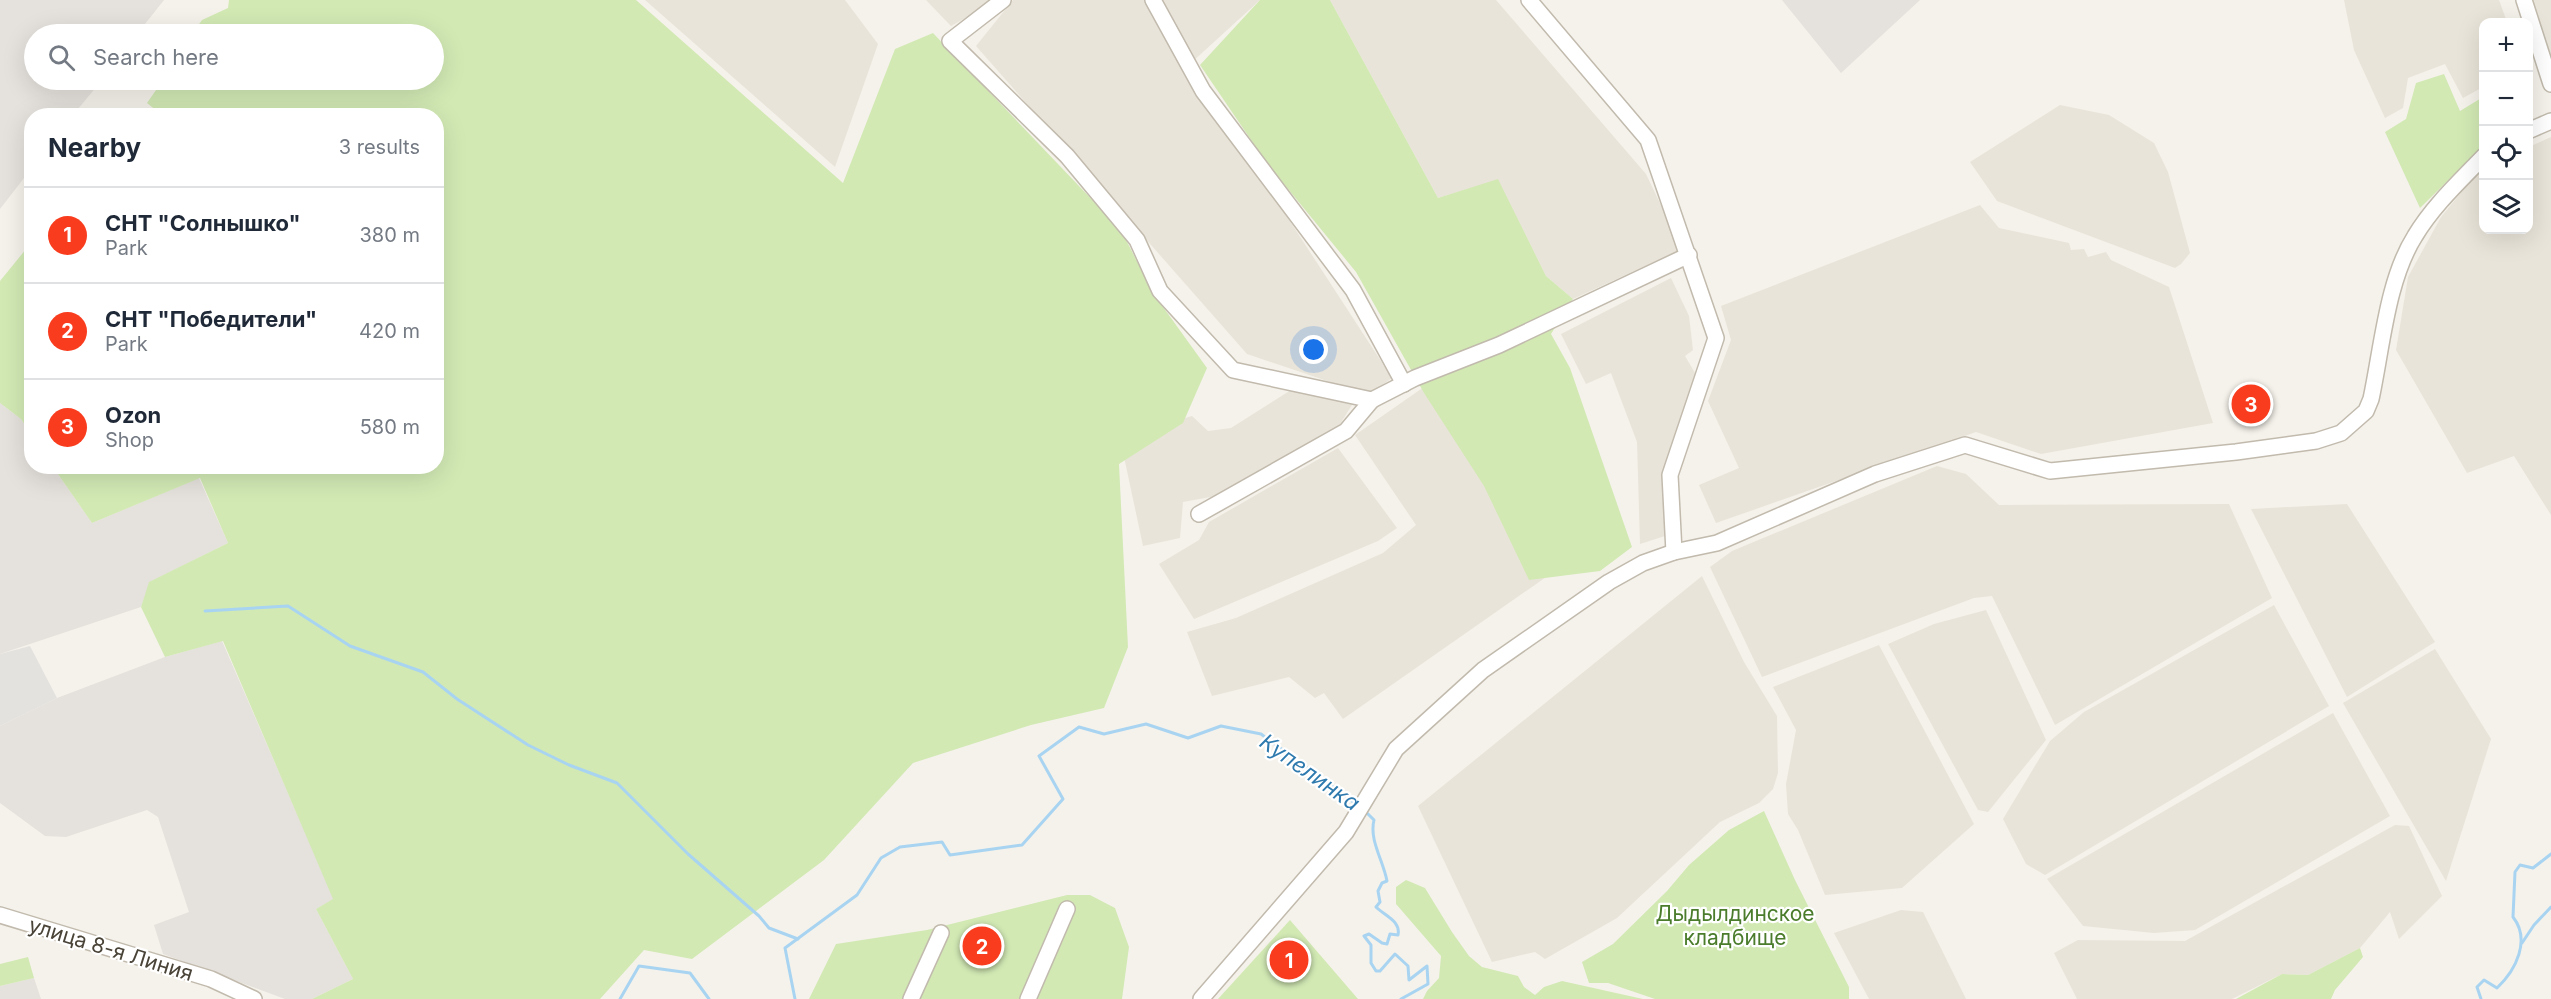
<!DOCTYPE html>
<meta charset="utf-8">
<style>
:root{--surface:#fff;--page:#f2f2f3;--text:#1f2937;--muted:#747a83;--line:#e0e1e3;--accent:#f93c1e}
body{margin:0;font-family:Inter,sans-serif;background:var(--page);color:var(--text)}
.controls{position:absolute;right:18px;top:18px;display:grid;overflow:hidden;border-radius:12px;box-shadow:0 6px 24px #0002}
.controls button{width:54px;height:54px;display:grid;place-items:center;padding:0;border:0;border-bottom:2px solid var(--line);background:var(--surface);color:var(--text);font:30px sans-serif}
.you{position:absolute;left:1314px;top:350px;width:21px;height:21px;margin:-15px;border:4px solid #fff;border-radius:50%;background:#1a73e8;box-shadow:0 0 0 9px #1a73e833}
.badge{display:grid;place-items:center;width:39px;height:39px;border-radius:50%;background:var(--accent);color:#fff;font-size:20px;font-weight:700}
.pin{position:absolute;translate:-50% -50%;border:3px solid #fff;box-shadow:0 2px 6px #0006}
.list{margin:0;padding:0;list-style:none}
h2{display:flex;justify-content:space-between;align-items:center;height:78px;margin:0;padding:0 24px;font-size:26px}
h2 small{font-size:20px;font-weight:400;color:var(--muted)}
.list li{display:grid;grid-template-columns:39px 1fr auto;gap:18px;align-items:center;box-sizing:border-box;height:96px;padding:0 24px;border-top:2px solid var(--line)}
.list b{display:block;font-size:22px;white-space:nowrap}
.list p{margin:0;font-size:20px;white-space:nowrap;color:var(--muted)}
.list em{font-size:20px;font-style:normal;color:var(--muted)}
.icon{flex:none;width:33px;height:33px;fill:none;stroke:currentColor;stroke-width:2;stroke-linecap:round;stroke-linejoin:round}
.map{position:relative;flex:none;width:2551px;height:999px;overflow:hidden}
.search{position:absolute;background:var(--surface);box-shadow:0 6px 24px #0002;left:24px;top:24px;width:420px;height:66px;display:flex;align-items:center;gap:15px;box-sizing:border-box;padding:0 21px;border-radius:33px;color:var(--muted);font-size:22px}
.panel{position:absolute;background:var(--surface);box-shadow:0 6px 24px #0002;left:24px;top:108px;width:420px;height:366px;border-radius:24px}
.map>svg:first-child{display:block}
.residential{fill:#e9e4d9}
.industrial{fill:#e5e1dc}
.green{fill:#d2e9b4}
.parking{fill:#e4e2df}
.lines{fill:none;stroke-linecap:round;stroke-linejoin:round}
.stream{stroke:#a8d4f1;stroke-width:3}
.minor-casing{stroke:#c1baad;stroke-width:18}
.minor{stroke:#fff;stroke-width:15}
.labels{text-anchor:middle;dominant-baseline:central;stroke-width:4.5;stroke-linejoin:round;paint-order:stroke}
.park-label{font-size:21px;fill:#4a7c2b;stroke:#fff}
.street-label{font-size:21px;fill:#494338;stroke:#fff}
.water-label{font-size:22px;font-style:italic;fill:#2e7aae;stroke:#fff}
</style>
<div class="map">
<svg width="2551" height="999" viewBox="0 0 2551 999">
<rect width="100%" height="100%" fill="#f5f2eb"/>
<!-- residential -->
<g class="residential">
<polygon points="645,0 845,0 878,44 835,167"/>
<polygon points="926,0 989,0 978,11 951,26"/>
<polygon points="1013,0 1146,0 1392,378 1369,395 1247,354 976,46"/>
<polygon points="1156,0 1260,0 1192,62"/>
<polygon points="1330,0 1496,0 1646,174 1682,249 1573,299 1546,276 1498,180 1438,198"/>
<polygon points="2344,0 2499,0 2507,22 2484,22 2483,87 2463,98 2445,64 2408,78 2403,108 2385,118 2354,50"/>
<polygon points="2526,0 2551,0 2551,75"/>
<polygon points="2060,105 2109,115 2154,143 2168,172 2190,253 2181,264 2175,268 1997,201 1970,162"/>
<polygon points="2551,137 2551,515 2514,456 2467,473 2396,350 2408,277 2441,217 2483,166 2484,230 2528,230 2529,147"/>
<polygon points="1980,205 1999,228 2069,243 2071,250 2084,249 2088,257 2106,252 2111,260 2169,287 2213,423 2041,454 1976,432 1716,523 1699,485 1739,468 1708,401 1731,340 1721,306"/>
<polygon points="1671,278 1689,316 1693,350 1685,356 1695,373 1665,466 1665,536 1640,544 1637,442 1611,373 1586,384 1561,334"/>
<polygon points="1434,380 1622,524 1343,719 1324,693 1315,698 1289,677 1212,696 1187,632 1236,618 1383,553 1416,525 1355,435"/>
<polygon points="1291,390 1355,400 1337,429 1216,496 1183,502 1180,538 1143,546 1120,438 1192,416 1208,431 1231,428"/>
<polygon points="1338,448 1397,528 1378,541 1194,619 1159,564 1199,540 1209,522"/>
<polygon points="1937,466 1966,474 1999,505 2229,504 2272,598 2055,725 1992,596 1974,598 1762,677 1710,567 1732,551"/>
<polygon points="2347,504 2435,642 2347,697 2251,509"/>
<polygon points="1702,576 1744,662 1777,716 1778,773 1773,789 1759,803 1720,822 1617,918 1545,959 1535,952 1492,962 1418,806"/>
<polygon points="2274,605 2329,706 2045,875 2026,864 2003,819 2050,741 2084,712"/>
<polygon points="1986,610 2046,740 1988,812 1978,810 1888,644 1934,624"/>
<polygon points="1879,645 1974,824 1902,888 1825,895 1798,830 1788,814 1786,784 1796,730 1773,687"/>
<polygon points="2435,649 2491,739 2446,881 2343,703"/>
<polygon points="2333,713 2390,816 2195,930 2154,933 2083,926 2047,879"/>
<polygon points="2395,825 2409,826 2442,896 2399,939 2390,912 2360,948 2308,975 2282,974 2232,999 2077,999 2054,953 2078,940 2185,941"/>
<polygon points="1901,910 1923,912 1966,999 1869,999 1834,933"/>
</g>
<!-- industrial -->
<g class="industrial">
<polygon points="0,0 164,0 137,34 34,34 34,80 102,80 73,115 32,116 31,169 0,209"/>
<polygon points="1782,0 1920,0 1841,73"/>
<polygon points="0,403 21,419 31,434 32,466 53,467 92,523 199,478 228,543 150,582 141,607 0,654"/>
<polygon points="222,641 334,899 316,909 353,979 312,999 285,999 163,954 154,925 189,912 158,817 147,810 66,837 45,836 0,803 0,726 57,698 165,657"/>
<polygon points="34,978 41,999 0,999 0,986"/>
</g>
<!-- green -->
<g class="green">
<polygon points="229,0 636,0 843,183 895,49 933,33 1121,230 1153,293 1207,368 1183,423 1119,464 1128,647 1104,708 1031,725 913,763 824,860 692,959 644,950 600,999 312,999 353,979 316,909 333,899 223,641 165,657 141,607 149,582 228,543 200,478 92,523 53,467 436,466 436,116 163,116 147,103 163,80 434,80 434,34 192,34 202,20 228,8"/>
<polygon points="1260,0 1330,0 1438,198 1498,179 1546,276 1573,299 1551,334 1570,368 1632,547 1600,571 1529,580 1484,486 1424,393 1356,272 1266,162 1200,65"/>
<polygon points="2444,74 2460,111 2483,97 2483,146 2420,208 2385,132 2406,119 2416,83"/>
<polygon points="31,243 31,434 21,419 0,403 0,281"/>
<polygon points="1764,811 1795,880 1849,987 1849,999 1655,999 1608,983 1589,983 1582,962 1613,944 1667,891 1689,865 1729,830"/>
<polygon points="1406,880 1425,888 1452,932 1469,956 1482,967 1518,976 1524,987 1535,995 1544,987 1562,981 1643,999 1423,999 1427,991 1439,978 1441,956 1396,904 1396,887"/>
<polygon points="1067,895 1090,895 1115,908 1129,947 1122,999 809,999 836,944 927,930"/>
<polygon points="1290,920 1358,999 1218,999"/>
<polygon points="2360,948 2363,957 2335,990 2331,999 2236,999 2282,974 2308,975"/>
<polygon points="28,957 34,978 0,986 0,964"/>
</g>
<!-- parking -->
<polygon class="parking" points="30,646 57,698 0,726 0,654"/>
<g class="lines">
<!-- stream -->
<g class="stream">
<polyline points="205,611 288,606 350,646 423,672 457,699 528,745 569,765 617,783 688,854 759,916 769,928 798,939"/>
<path d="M 1364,810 L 1374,820 C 1369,840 1383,860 1387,881 L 1382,883 L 1378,891 L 1380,902 L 1376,907 C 1385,916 1401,921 1398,935 L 1390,934 L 1387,944 L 1382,943 L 1369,934 L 1364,936 L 1371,945 L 1371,963 L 1376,971 L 1380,971 L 1395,954 L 1408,966 L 1409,980 L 1427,966 L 1428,984 L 1401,999"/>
<polyline points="2522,943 2534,925 2551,907"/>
<polyline points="620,999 639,966 690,973 709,999"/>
<polyline points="795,999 785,948 857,895 881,858 900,847 942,842 950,855 1022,845 1063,799 1039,756 1079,727 1104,734 1146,724 1188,738 1221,726 1261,734 1356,804"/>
<path d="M 2481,999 L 2477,987 L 2484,980 L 2497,988 C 2516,970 2531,940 2513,917 L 2515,872 L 2520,865 L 2533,868 L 2551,854"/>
</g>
<!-- minor casing -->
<g class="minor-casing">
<g id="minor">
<polyline points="1003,0 950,41 1067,156 1137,240 1160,291 1233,370 1372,400 1415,378 1499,345 1689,255"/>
<polyline points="1153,0 1203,91 1353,290 1404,384"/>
<polyline points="1529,0 1648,140 1716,338 1670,475 1674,552"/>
<polyline points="2524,0 2551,84"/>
<polyline points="2528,131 2551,121"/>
<polyline points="1199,514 1346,431 1372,400"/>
<polyline points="0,915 211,979 254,999"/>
<polyline points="911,999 941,933"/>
<polyline points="1028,999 1067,909"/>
<path d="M 1201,999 L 1346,832 L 1396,749 L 1483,670 L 1609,582 L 1643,563 L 1674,552 L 1717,543 L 1875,474 L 1965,445 L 2050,471 L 2236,452 L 2316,441 L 2341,433 L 2366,411 L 2371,399 C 2382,348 2387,280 2415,236 C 2433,206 2460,181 2484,156"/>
</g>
</g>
<!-- minor -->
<use href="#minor" class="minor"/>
</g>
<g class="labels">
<!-- park labels -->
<g class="park-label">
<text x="1735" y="913">Дыдылдинское<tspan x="1735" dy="24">кладбище</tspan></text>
</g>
<!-- street labels -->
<g class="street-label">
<text transform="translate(111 949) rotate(17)">улица 8-я Линия</text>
</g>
<!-- water labels -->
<g class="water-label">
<text transform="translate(1310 772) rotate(35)">Купелинка</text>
</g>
</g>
</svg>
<div class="controls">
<button>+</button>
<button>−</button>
<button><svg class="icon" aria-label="locate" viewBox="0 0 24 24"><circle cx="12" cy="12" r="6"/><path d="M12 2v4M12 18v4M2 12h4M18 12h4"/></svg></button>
<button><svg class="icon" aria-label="layers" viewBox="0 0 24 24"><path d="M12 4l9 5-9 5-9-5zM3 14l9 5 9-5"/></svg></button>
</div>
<div class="you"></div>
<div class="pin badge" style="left:1289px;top:960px">1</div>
<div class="pin badge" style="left:982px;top:946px">2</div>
<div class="pin badge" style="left:2251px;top:404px">3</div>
<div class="search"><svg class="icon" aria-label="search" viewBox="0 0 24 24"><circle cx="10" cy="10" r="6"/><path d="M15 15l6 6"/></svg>Search here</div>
<section class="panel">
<h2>Nearby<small>3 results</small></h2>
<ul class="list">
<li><span class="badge">1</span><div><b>СНТ &quot;Солнышко&quot;</b><p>Park</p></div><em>380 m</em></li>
<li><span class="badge">2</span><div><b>СНТ &quot;Победители&quot;</b><p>Park</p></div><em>420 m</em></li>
<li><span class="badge">3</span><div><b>Ozon</b><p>Shop</p></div><em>580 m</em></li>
</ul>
</section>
</div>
